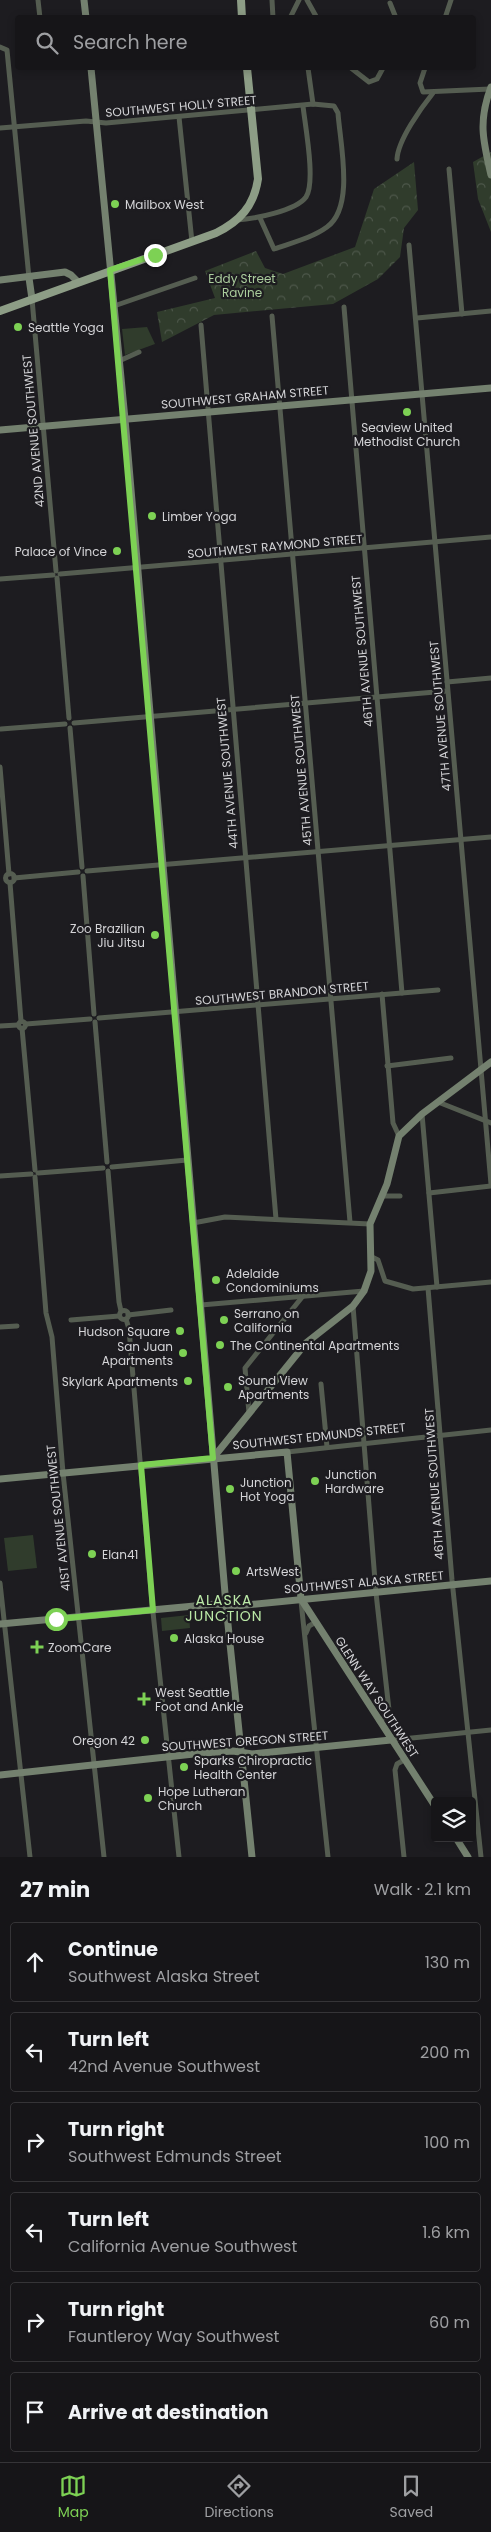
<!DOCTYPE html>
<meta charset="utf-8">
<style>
:root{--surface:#161518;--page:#232225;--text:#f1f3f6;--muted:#9e9fa2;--line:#353437;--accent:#7dd154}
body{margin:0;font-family:Poppins,sans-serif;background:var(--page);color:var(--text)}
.controls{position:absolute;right:15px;bottom:15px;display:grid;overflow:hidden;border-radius:5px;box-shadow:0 2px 8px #0003}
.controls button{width:45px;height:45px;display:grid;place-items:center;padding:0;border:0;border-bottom:1px solid var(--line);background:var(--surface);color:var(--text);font:25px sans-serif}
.stop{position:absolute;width:15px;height:15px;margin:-11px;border:4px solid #7dd154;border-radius:50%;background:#fff}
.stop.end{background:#7dd154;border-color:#fff;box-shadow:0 1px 5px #0008}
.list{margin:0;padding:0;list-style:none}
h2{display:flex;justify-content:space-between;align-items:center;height:65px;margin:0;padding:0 20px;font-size:21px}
h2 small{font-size:16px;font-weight:400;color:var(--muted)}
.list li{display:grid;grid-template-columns:32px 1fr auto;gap:15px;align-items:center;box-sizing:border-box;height:80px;margin:0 10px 10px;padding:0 10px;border:1px solid var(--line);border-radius:5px}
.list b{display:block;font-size:19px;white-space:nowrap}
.list p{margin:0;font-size:16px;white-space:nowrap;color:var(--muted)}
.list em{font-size:16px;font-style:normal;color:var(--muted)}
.icon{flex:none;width:28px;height:28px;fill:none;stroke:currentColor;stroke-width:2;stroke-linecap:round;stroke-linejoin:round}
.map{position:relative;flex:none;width:491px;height:1857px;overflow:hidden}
.search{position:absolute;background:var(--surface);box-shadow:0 2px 8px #0003;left:15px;right:15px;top:15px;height:55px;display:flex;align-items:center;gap:12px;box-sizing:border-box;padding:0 18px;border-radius:5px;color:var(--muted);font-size:19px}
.sheet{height:605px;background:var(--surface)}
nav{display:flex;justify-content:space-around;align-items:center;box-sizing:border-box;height:70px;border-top:1px solid var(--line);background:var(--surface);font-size:14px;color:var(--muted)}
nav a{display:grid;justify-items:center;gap:2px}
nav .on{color:var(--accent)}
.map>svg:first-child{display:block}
.green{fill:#303c2c}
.forest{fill:url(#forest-crowns)}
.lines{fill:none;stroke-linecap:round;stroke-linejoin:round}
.street{stroke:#555d51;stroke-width:5}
.secondary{stroke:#74816f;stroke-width:7}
.primary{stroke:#8d9d86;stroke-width:8}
.route{stroke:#7dd154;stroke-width:6}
.poi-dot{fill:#7dd154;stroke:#1d1c20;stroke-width:2}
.labels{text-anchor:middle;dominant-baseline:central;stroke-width:4.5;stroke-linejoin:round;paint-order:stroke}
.street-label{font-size:12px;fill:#d4d4d7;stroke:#1d1c20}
.poi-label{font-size:12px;fill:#d4d4d7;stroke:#1d1c20;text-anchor:start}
.park-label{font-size:12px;fill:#aacc9c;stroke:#1d1c20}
.neighbourhood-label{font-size:14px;letter-spacing:1px;fill:#bbe9a7;stroke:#1d1c20}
</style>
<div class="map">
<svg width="491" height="1857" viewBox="0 0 491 1857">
<defs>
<pattern id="forest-crowns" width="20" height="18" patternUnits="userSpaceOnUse" patternTransform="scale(1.25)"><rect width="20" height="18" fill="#303c2c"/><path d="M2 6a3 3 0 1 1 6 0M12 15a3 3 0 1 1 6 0" fill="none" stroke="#4d574a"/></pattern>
</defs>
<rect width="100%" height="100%" fill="#1d1c20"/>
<!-- green -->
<g class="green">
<polygon points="147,327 155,344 125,355 122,329"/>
<polygon points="33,1535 37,1568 8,1571 4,1538"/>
<polygon points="189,1615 190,1628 162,1631 161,1618"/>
</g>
<!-- forest -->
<g class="forest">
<polygon points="491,152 491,232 478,199 473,162"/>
<polygon points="414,162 418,210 404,228 400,257 378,279 333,304 214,315 162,342 157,312 215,298 205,271 256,251 265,268 283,274 355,247 374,189"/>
</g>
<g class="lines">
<!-- street -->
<g class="street">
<polyline points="38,0 40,18"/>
<polyline points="272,0 273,18"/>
<polyline points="307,0 317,18"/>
<polyline points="390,3 396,18"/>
<polyline points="290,18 299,0"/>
<polyline points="445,18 451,0"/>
<polyline points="0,47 7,50 29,278"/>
<polyline points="308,68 313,104"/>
<polyline points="351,68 369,82 377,79 383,68"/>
<polyline points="425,68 420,83 423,92 490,89"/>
<polyline points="179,117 192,242"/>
<path d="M 0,128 L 86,121 L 106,123 L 313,104 L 334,106 L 338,113 C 340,143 355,207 327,227 C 312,238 291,243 274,249 L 260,218"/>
<path d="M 397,159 C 398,140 421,108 433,93"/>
<polyline points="449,169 462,314"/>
<path d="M 237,220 C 253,219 296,211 306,197 C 316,182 305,125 303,106"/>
<polyline points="409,245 491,1184"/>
<polyline points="32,299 56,571"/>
<polyline points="114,306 195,278"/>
<polyline points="344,307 402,993"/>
<polyline points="272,316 350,1222"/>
<polyline points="417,318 491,311"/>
<polyline points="201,325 276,1219"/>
<polyline points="119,361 139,352"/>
<polyline points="60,574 491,537"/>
<polyline points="57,578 69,718"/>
<polyline points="0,579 53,575"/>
<polyline points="447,682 491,678"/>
<polyline points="74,723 447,691"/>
<polyline points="70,728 82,867"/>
<polyline points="1,729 65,724"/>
<polyline points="0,767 9,874"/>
<polyline points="87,871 491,837"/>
<circle cx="10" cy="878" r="4.5"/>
<polyline points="83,876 94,1014"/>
<polyline points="14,878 78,872"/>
<polyline points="10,883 21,1021"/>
<polyline points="382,994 393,1123 399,1136"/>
<polyline points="99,1018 438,990"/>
<circle cx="22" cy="1025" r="3.5"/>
<polyline points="95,1022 107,1162"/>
<polyline points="26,1024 90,1019"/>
<polyline points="0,1026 18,1025"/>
<polyline points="22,1028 35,1170"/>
<polyline points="387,1066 451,1058"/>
<polyline points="438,1102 491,1123"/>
<polyline points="422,1114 437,1287"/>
<polyline points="112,1167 187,1160"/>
<polyline points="108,1171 119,1302 121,1311"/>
<polyline points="38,1173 103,1168"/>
<polyline points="0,1176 31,1174"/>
<polyline points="35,1177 46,1313 52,1337 63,1473 104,1857"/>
<polyline points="429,1193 491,1186"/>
<polyline points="382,1196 400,1196"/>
<polyline points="193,1223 225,1217 370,1224"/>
<polyline points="372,1257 378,1260 385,1281 413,1289 491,1282"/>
<polyline points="428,1288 452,1580 481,1857"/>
<polyline points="201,1305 364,1291"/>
<polyline points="353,1306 376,1593 389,1710 388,1715 379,1721"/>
<circle cx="124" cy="1315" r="4.5"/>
<polyline points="128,1315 171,1310"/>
<polyline points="126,1319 129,1329 152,1603 179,1857"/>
<polyline points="71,1320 119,1316"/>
<polyline points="0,1327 17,1326"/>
<polyline points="321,1384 327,1447"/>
<polyline points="249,1413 245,1368 303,1296"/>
<polyline points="287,1452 491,1430"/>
<polyline points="0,1583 30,1857"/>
<polyline points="301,1601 328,1857"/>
<polyline points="306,1633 309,1626 316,1622"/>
<polyline points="392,1740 491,1730"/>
<polyline points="404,1857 395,1770 397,1764 404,1760"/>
</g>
<!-- secondary -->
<g class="secondary">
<polyline points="84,0 86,18"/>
<polyline points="91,68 125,419 226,1605 252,1857"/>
<path d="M 491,87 C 478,121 483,141 491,175"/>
<polyline points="29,278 32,299"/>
<polyline points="0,280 65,272 71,275 78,282"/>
<polyline points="0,430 491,388"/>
<polyline points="213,1458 306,1343 353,1306 364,1291 371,1271 370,1224 387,1184 399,1136 422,1114 491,1062"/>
<polyline points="0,1479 287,1452 301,1599 435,1806"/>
<polyline points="0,1624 216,1604 236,1606 491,1581"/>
<polyline points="0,1775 203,1753 233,1751 252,1754 391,1740"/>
<polyline points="456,1838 468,1857"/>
</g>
<!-- primary -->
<g class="primary">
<polyline points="241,0 242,18"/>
<path d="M 0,311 L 216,233 C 240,221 254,206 258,179 L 247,68"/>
</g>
</g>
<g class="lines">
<!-- route -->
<polyline class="route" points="56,1619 153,1610 141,1465 213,1458 110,270 155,255"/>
</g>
<!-- markers -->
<g class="poi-dot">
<circle cx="115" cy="204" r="5"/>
<circle cx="18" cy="327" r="5"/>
<circle cx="407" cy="412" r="5"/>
<circle cx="152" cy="516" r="5"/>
<circle cx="117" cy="551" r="5"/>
<circle cx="155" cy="935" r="5"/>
<circle cx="216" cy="1280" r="5"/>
<circle cx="224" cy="1320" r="5"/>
<circle cx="180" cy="1331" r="5"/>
<circle cx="220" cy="1345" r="5"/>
<circle cx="183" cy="1353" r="5"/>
<circle cx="188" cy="1381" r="5"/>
<circle cx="228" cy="1387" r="5"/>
<circle cx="315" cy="1481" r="5"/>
<circle cx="230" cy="1489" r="5"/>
<circle cx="92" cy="1554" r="5"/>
<circle cx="236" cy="1571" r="5"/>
<circle cx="174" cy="1638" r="5"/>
<path d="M34.5 1639.5h5v5h5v5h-5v5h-5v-5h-5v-5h5z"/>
<path d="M141.5 1691.5h5v5h5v5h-5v5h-5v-5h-5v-5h5z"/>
<circle cx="145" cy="1740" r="5"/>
<circle cx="184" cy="1767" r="5"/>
<circle cx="148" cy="1798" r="5"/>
</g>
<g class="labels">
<!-- street labels -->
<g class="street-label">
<text transform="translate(181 106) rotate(-5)">SOUTHWEST HOLLY STREET</text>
<text transform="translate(245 397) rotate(-5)">SOUTHWEST GRAHAM STREET</text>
<text transform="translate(33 431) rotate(-95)">42ND AVENUE SOUTHWEST</text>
<text transform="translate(275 546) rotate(-5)">SOUTHWEST RAYMOND STREET</text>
<text transform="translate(362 651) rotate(-95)">46TH AVENUE SOUTHWEST</text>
<text transform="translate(440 716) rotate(-95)">47TH AVENUE SOUTHWEST</text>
<text transform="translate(301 770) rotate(-95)">45TH AVENUE SOUTHWEST</text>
<text transform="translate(227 773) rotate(-95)">44TH AVENUE SOUTHWEST</text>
<text transform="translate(282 993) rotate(-5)">SOUTHWEST BRANDON STREET</text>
<text transform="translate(319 1436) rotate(-6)">SOUTHWEST EDMUNDS STREET</text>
<text transform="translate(434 1484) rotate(-94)">46TH AVENUE SOUTHWEST</text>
<text transform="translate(58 1518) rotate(-96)">41ST AVENUE SOUTHWEST</text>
<text transform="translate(364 1582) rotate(-5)">SOUTHWEST ALASKA STREET</text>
<text transform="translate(377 1697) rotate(57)">GLENN WAY SOUTHWEST</text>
<text transform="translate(245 1741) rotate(-4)">SOUTHWEST OREGON STREET</text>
</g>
<!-- poi labels -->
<g class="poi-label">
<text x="125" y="204">Mailbox West</text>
<text x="28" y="327">Seattle Yoga</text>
<text x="407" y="427" text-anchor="middle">Seaview United<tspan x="407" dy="14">Methodist Church</tspan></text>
<text x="162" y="516">Limber Yoga</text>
<text x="107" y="551" text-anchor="end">Palace of Vince</text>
<text x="145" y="928" text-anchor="end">Zoo Brazilian<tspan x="145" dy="14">Jiu Jitsu</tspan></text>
<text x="226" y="1273">Adelaide<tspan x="226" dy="14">Condominiums</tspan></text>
<text x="234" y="1313">Serrano on<tspan x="234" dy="14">California</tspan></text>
<text x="170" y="1331" text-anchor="end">Hudson Square</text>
<text x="230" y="1345">The Continental Apartments</text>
<text x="173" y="1346" text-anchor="end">San Juan<tspan x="173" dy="14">Apartments</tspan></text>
<text x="238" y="1380">Sound View<tspan x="238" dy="14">Apartments</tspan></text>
<text x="178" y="1381" text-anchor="end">Skylark Apartments</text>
<text x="325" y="1474">Junction<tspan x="325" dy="14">Hardware</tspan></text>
<text x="240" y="1482">Junction<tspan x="240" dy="14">Hot Yoga</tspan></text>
<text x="102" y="1554">Elan41</text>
<text x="246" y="1571">ArtsWest</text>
<text x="184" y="1638">Alaska House</text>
<text x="48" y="1647">ZoomCare</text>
<text x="155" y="1692">West Seattle<tspan x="155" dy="14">Foot and Ankle</tspan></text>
<text x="135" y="1740" text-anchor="end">Oregon 42</text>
<text x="194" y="1760">Sparks Chiropractic<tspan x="194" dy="14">Health Center</tspan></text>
<text x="158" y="1791">Hope Lutheran<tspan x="158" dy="14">Church</tspan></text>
</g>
<!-- park labels -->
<g class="park-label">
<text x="242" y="278">Eddy Street<tspan x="242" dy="14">Ravine</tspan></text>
</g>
<!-- neighbourhood labels -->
<g class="neighbourhood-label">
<text x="224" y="1600">ALASKA<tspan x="224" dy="16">JUNCTION</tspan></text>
</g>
</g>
</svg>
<div class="controls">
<button><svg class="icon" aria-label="layers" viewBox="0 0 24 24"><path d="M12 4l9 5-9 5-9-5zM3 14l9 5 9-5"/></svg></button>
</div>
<div class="stop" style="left:56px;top:1619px"></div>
<div class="stop end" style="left:155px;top:255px"></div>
<div class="search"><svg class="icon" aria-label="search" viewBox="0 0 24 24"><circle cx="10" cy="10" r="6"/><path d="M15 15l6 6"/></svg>Search here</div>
</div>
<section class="sheet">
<h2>27 min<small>Walk · 2.1 km</small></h2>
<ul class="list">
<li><svg class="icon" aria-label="ahead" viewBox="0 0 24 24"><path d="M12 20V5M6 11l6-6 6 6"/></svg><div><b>Continue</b><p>Southwest Alaska Street</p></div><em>130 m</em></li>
<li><svg class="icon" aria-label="left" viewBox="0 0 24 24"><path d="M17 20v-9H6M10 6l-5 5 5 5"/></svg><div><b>Turn left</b><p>42nd Avenue Southwest</p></div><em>200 m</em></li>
<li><svg class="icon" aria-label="right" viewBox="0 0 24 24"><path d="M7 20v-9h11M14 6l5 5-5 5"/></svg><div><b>Turn right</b><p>Southwest Edmunds Street</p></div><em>100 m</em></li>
<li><svg class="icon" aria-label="left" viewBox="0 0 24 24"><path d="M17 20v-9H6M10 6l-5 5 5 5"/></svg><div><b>Turn left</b><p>California Avenue Southwest</p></div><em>1.6 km</em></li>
<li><svg class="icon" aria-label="right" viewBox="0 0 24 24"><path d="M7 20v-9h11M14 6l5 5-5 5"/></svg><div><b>Turn right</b><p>Fauntleroy Way Southwest</p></div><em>60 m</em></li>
<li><svg class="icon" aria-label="arrive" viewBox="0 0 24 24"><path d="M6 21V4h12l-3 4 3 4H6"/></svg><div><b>Arrive at destination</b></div></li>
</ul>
</section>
<nav>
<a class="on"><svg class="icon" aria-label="map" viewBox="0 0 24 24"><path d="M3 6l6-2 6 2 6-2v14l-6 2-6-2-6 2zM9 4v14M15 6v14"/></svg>Map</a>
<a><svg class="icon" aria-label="directions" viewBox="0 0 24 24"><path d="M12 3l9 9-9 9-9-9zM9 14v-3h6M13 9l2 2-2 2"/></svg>Directions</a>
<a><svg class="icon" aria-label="saved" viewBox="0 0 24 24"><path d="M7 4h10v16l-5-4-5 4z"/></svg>Saved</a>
</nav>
